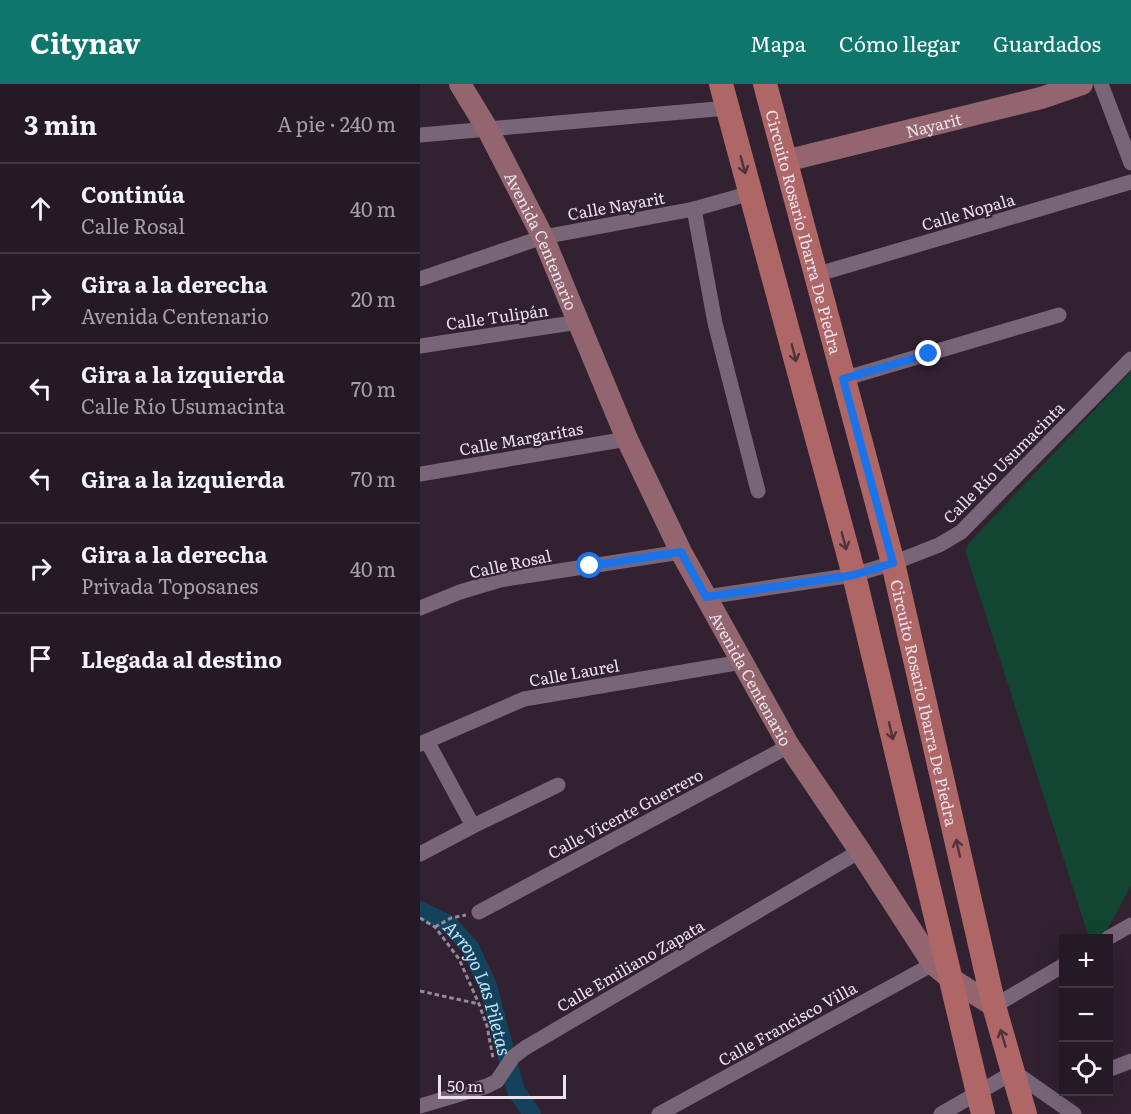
<!DOCTYPE html>
<html lang="es">
<meta charset="utf-8">
<style>
:root{--surface:#251925;--page:#312632;--text:#f1f3f6;--muted:#a3a0a7;--line:#423842;--accent:#0f766e}
body{margin:0;font-family:Literata,serif;background:var(--page);color:var(--text)}
.controls{position:absolute;right:18px;bottom:18px;display:grid;overflow:hidden;border-radius:0px;box-shadow:0 6px 24px #0002}
.controls button{width:54px;height:54px;display:grid;place-items:center;padding:0;border:0;border-bottom:2px solid var(--line);background:var(--surface);color:var(--text);font:30px sans-serif}
.scale{position:absolute;left:18px;bottom:15px;width:128px;box-sizing:border-box;padding-left:6px;border:3px solid #ece1ec;border-top:0;font-size:16px;line-height:21px;white-space:nowrap;color:#ece1ec;-webkit-text-stroke:4px #312131;paint-order:stroke}
.stop{position:absolute;width:18px;height:18px;margin:-14px;border:4px solid #1a73e8;border-radius:50%;background:#fff}
.stop.end{background:#1a73e8;border-color:#fff;box-shadow:0 2px 6px #0008}
.list{margin:0;padding:0;list-style:none}
h2{display:flex;justify-content:space-between;align-items:center;height:78px;margin:0;padding:0 24px;font-size:26px}
h2 small{font-size:20px;font-weight:400;color:var(--muted)}
.list li{display:grid;grid-template-columns:39px 1fr auto;gap:18px;align-items:center;box-sizing:border-box;height:90px;padding:0 24px;border-top:2px solid var(--line)}
.list b{display:block;font-size:22px;white-space:nowrap}
.list p{margin:0;font-size:20px;white-space:nowrap;color:var(--muted)}
.list em{font-size:20px;font-style:normal;color:var(--muted)}
.icon{flex:none;width:33px;height:33px;fill:none;stroke:currentColor;stroke-width:2;stroke-linecap:round;stroke-linejoin:round}
.map{position:relative;flex:none;width:711px;height:1030px;overflow:hidden}
header{display:flex;align-items:center;gap:36px;box-sizing:border-box;height:84px;padding:0 30px;background:var(--accent);color:#fff}
header strong{font-size:28px}
nav{display:flex;gap:33px;margin-inline-start:auto;font-size:21px}
main{display:flex}
aside{flex:1;background:var(--surface)}
.map>svg:first-child{display:block}
.green{fill:#124532}
.lines{fill:none;stroke-linecap:round;stroke-linejoin:round}
.canal{stroke:#14415c;stroke-width:18}
.path{stroke:#968996;stroke-width:3;stroke-dasharray:4.5 3;stroke-linecap:butt}
.street{stroke:#796578;stroke-width:15}
.secondary{stroke:#93666f;stroke-width:22}
.primary{stroke:#ae6666;stroke-width:24}
.oneway{stroke:#50323e}
.route{stroke:#1a73e8;stroke-width:8}
.labels{text-anchor:middle;dominant-baseline:central;stroke-width:4.5;stroke-linejoin:round;paint-order:stroke}
.street-label{font-size:16px;fill:#ece1ec;stroke:#312131}
.water-label{font-size:18px;font-style:italic;fill:#c3e2f9;stroke:#312131}
</style>
<header>
<strong>Citynav</strong>
<nav><a>Mapa</a><a>Cómo llegar</a><a>Guardados</a></nav>
</header>
<main>
<aside>
<h2>3 min<small>A pie · 240 m</small></h2>
<ul class="list">
<li><svg class="icon" aria-label="ahead" viewBox="0 0 24 24"><path d="M12 20V5M6 11l6-6 6 6"/></svg><div><b>Continúa</b><p>Calle Rosal</p></div><em>40 m</em></li>
<li><svg class="icon" aria-label="right" viewBox="0 0 24 24"><path d="M7 20v-9h11M14 6l5 5-5 5"/></svg><div><b>Gira a la derecha</b><p>Avenida Centenario</p></div><em>20 m</em></li>
<li><svg class="icon" aria-label="left" viewBox="0 0 24 24"><path d="M17 20v-9H6M10 6l-5 5 5 5"/></svg><div><b>Gira a la izquierda</b><p>Calle Río Usumacinta</p></div><em>70 m</em></li>
<li><svg class="icon" aria-label="left" viewBox="0 0 24 24"><path d="M17 20v-9H6M10 6l-5 5 5 5"/></svg><div><b>Gira a la izquierda</b></div><em>70 m</em></li>
<li><svg class="icon" aria-label="right" viewBox="0 0 24 24"><path d="M7 20v-9h11M14 6l5 5-5 5"/></svg><div><b>Gira a la derecha</b><p>Privada Toposanes</p></div><em>40 m</em></li>
<li><svg class="icon" aria-label="arrive" viewBox="0 0 24 24"><path d="M6 21V4h12l-3 4 3 4H6"/></svg><div><b>Llegada al destino</b></div></li>
</ul>
</aside>
<div class="map">
<svg width="711" height="1030" viewBox="0 0 711 1030">
<rect width="100%" height="100%" fill="#312131"/>
<!-- green -->
<polygon class="green" points="711,287 711,802 683,853 679,854 669,854 545,466 550,458"/>
<g class="lines">
<!-- canal -->
<path class="canal" id="s1" d="M 0,826 L 29,840 L 50,863 L 68,902 L 96,1007 L 112,1030"/>
<!-- path -->
<g class="path">
<polyline points="0,834 15,843 39,875 59,920 67,942 73,974"/>
<polyline points="15,843 31,834 46,831"/>
<polyline points="0,907 59,920"/>
</g>
<!-- street -->
<g class="street">
<polyline points="681,0 711,79"/>
<polyline points="0,51 308,24"/>
<polyline points="274,125 295,239 338,407"/>
<polyline points="395,191 711,98"/>
<polyline points="0,195 123,153 274,125 331,109"/>
<polyline points="0,262 159,238"/>
<polyline points="423,295 639,231"/>
<polyline points="0,390 207,355"/>
<polyline points="286,513 434,491 473,479 519,461 541,448 711,275"/>
<polyline points="0,524 40,508 80,496 261,468"/>
<polyline points="7,657 53,742"/>
<polyline points="0,660 104,615 322,578"/>
<polyline points="0,770 53,742 138,701"/>
<polyline points="59,828 369,662"/>
<polyline points="688,854 711,841"/>
<polyline points="574,922 644,881"/>
<polyline points="688,986 711,977"/>
<polyline points="0,1022 67,1002 77,997 93,973 105,964 440,767"/>
<polyline points="239,1030 513,880"/>
<polyline points="521,1030 594,988 654,1030"/>
</g>
<!-- secondary -->
<g class="secondary">
<path id="s2" d="M 40,0 L 68,46 L 123,153 L 207,355 L 261,468 L 369,662 L 440,767 L 513,880 L 530,894 L 574,922"/>
<path id="s3" d="M 365,77 L 621,14 L 662,0"/>
</g>
<!-- primary -->
<g class="primary">
<polyline points="301,0 434,491 563,1030"/>
<path id="s4" d="M 345,0 L 473,479 L 574,922 L 605,1030"/>
</g>
</g>
<!-- one-way arrows -->
<defs><path id="oneway-shaft" d="M-6 0H5M1.5-3L5.5 0L1.5 3" fill="none" stroke-width="1.6" stroke-linecap="round" stroke-linejoin="round" transform="scale(1.5)"/></defs>
<g class="oneway">
<use href="#oneway-shaft" transform="translate(323 81) rotate(75)"/>
<use href="#oneway-shaft" transform="translate(374 269) rotate(75)"/>
<use href="#oneway-shaft" transform="translate(424 457) rotate(75)"/>
<use href="#oneway-shaft" transform="translate(471 647) rotate(77)"/>
<use href="#oneway-shaft" transform="translate(538 764) rotate(-103)"/>
<use href="#oneway-shaft" transform="translate(583 954) rotate(-107)"/>
</g>
<g class="lines">
<!-- route -->
<polyline class="route" points="170,482 261,468 286,513 434,491 473,479 423,295 509,270"/>
</g>
<g class="labels">
<!-- street labels -->
<g class="street-label">
<text stroke="none"><textPath href="#s3" startOffset="153">Nayarit</textPath></text>
<text transform="translate(196 121) rotate(-10)">Calle Nayarit</text>
<text transform="translate(548 127) rotate(-16)">Calle Nopala</text>
<text stroke="none"><textPath href="#s4" startOffset="153">Circuito Rosario Ibarra De Piedra</textPath></text>
<text stroke="none"><textPath href="#s2" startOffset="177">Avenida Centenario</textPath></text>
<text transform="translate(77 232) rotate(-8)">Calle Tulipán</text>
<text transform="translate(101 354) rotate(-10)">Calle Margaritas</text>
<text transform="translate(583 378) rotate(-45)">Calle Río Usumacinta</text>
<text transform="translate(90 479) rotate(-12)">Calle Rosal</text>
<text transform="translate(154 588) rotate(-10)">Calle Laurel</text>
<text stroke="none"><textPath href="#s2" startOffset="663">Avenida Centenario</textPath></text>
<text stroke="none"><textPath href="#s4" startOffset="639">Circuito Rosario Ibarra De Piedra</textPath></text>
<text transform="translate(205 729) rotate(-28)">Calle Vicente Guerrero</text>
<text transform="translate(210 881) rotate(-30)">Calle Emiliano Zapata</text>
<text transform="translate(367 939) rotate(-29)">Calle Francisco Villa</text>
</g>
<!-- water labels -->
<g class="water-label">
<text stroke="none"><textPath href="#s1" startOffset="104">Arroyo Las Piletas</textPath></text>
</g>
</g>
</svg>
<div class="controls">
<button>+</button>
<button>−</button>
<button><svg class="icon" aria-label="locate" viewBox="0 0 24 24"><circle cx="12" cy="12" r="6"/><path d="M12 2v4M12 18v4M2 12h4M18 12h4"/></svg></button>
</div>
<div class="scale">50 m</div>
<div class="stop" style="left:170px;top:482px"></div>
<div class="stop end" style="left:509px;top:270px"></div>
</div>
</main>
